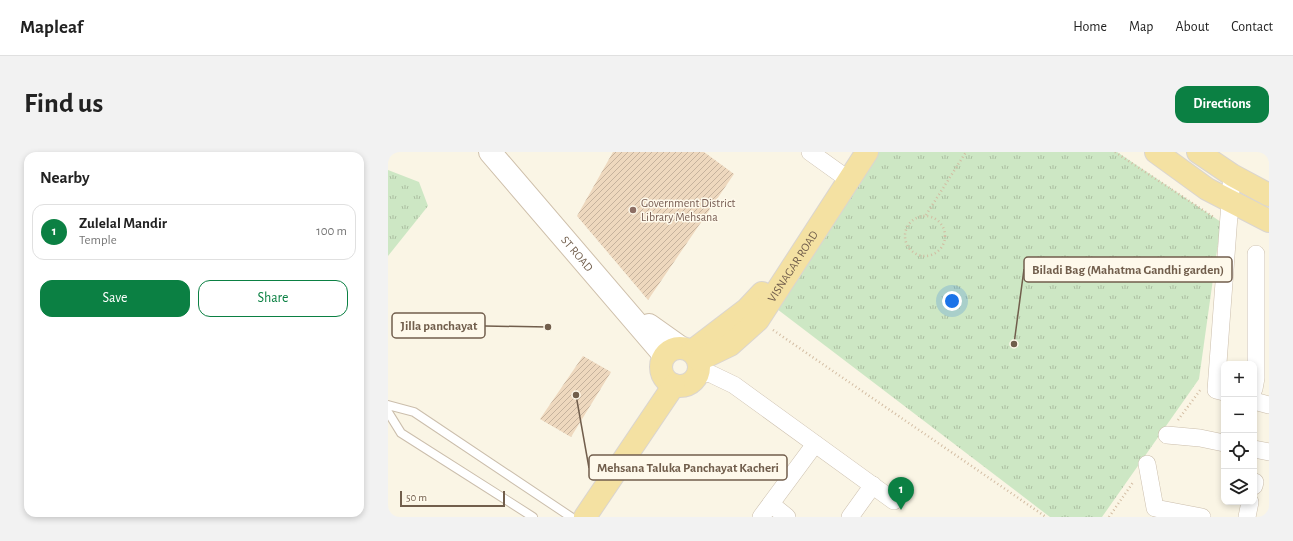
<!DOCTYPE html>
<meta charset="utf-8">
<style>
:root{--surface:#fff;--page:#f2f2f2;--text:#222;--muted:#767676;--line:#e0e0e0;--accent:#0b8043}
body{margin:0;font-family:"Alegreya Sans",sans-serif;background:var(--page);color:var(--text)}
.controls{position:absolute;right:12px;bottom:12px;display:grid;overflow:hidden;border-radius:8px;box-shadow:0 2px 6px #0003}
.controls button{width:36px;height:36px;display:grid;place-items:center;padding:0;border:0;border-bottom:1px solid var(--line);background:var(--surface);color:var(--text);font:20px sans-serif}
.scale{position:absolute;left:12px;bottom:10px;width:105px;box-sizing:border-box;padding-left:4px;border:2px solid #715e4c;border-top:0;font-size:11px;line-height:14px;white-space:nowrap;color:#715e4c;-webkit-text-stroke:3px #fef9eb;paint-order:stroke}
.you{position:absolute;left:564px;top:149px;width:14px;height:14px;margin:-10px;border:3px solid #fff;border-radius:50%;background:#1a73e8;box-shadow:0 0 0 6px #1a73e833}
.badge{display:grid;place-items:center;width:26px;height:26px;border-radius:50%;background:var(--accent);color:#fff;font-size:13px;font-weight:700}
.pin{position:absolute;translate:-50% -33px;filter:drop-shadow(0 1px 2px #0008)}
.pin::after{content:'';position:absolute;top:21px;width:14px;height:12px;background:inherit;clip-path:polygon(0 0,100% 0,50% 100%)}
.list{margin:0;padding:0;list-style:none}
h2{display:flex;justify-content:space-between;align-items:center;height:52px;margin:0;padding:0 16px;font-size:17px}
h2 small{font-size:13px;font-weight:400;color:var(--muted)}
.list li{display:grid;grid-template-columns:26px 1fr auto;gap:12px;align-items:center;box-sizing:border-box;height:56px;margin:0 8px 8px;padding:0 8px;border:1px solid var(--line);border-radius:12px}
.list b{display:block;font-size:15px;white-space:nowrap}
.list p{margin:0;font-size:13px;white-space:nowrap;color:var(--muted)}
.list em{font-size:13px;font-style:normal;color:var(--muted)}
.actions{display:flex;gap:8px;padding:12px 16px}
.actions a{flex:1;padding:9px 0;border:1px solid var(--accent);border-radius:12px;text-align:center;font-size:14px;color:var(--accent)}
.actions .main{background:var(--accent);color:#fff}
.icon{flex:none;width:22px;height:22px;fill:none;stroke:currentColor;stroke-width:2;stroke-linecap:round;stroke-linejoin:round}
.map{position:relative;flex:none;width:881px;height:365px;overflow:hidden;border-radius:12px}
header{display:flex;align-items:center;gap:24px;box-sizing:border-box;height:56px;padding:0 20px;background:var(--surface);border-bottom:1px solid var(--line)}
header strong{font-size:19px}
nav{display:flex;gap:22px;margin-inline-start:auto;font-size:14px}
.intro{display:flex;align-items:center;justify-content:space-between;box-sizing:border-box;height:96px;padding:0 24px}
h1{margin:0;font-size:28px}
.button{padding:10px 18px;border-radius:12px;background:var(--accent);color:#fff;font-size:14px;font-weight:700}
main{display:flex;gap:24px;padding:0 24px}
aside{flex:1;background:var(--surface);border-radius:12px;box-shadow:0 2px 6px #0003}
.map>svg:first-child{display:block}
.park{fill:url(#park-tufts)}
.building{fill:url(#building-hatch)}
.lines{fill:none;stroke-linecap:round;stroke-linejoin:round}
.service-casing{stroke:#cbbeac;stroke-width:10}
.minor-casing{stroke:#cbbeac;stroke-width:18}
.secondary-casing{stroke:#cebfaa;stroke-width:24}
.primary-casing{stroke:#dad5d0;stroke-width:24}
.path{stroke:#d2bca2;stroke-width:2.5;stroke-dasharray:1 3;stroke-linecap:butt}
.service{stroke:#fff;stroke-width:8}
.minor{stroke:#fff;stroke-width:17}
.secondary{stroke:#fff;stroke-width:22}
.primary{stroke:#f4e1a2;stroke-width:22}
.education-dot{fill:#8d6e63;stroke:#fef9eb;stroke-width:1.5}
.labels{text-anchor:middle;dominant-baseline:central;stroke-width:3;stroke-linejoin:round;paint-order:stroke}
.education-label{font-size:12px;fill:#785e54;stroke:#fef9eb;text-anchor:start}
.street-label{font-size:12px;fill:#715e4c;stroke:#fef9eb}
.leader{fill:none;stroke:#715e4c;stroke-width:1.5}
.callout-dot{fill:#715e4c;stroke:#fef9eb;stroke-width:1.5}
.callout{fill:#fef9eb;stroke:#715e4c;stroke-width:1.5}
.callout-label{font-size:13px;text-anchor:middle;font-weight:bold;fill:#715e4c}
</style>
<header>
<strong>Mapleaf</strong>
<nav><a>Home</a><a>Map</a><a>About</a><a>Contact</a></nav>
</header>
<div class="intro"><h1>Find us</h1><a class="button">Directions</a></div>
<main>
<aside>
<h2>Nearby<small></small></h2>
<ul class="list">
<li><span class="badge">1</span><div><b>Zulelal Mandir</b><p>Temple</p></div><em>100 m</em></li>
</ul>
<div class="actions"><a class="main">Save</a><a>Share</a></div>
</aside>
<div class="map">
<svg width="881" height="365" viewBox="0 0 881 365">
<defs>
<pattern id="park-tufts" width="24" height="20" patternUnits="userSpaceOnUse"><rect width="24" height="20" fill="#cde7c4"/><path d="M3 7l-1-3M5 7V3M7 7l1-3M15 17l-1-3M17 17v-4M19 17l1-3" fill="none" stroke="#abbea1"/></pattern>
<pattern id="building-hatch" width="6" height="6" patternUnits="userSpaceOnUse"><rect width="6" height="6" fill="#eed8be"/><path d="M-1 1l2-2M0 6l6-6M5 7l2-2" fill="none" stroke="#c5b29d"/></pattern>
</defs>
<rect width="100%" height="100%" fill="#faf5e5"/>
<!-- park -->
<g class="park">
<polygon points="478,0 729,0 833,70 811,227 714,365 662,365 389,157"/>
<polygon points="0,18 31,30 40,54 0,104"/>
</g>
<!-- building -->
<g class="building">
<polygon points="225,0 316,0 346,22 260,148 189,64"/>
<polygon points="195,204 223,220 183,285 152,267"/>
</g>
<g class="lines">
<!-- service casing -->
<g class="service-casing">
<g id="service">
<polyline points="0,253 26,260 183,365"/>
<polyline points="0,260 13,281 145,365"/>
</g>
</g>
<!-- minor casing -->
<g class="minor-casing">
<g id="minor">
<polyline points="422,0 461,28"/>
<polyline points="311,221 323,222 346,233 506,349"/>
<polyline points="866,237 868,226 868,102"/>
<polyline points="836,240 828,238 844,23"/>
<polyline points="866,249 881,253"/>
<polyline points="779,283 812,286 836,291"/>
<polyline points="866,297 881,300"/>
<polyline points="759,312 767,356 814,365"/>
<polyline points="866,334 867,330"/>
<polyline points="383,352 399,365"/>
<polyline points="373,365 427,292"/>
<polyline points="462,365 485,333"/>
<polyline points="859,365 862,350"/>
</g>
</g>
<!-- secondary casing -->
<g class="secondary-casing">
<g id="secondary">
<path id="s1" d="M 102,0 L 276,203"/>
<polyline points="261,173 292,195"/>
</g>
</g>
<!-- primary casing -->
<g class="primary-casing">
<g id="primary">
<polyline points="768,0 819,37 881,69"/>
<polyline points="810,0 844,23 881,43"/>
<circle cx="292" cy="215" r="19"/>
<polyline points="304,199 359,157 374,141"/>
<path id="s2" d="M 311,208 L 342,193 L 370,168 L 479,0"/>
<polyline points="197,365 286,233"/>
</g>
</g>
<!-- path -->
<g class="path">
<polyline points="727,0 827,66"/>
<polyline points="538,63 578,0"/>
<circle cx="537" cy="84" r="20"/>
<polyline points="385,178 658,365"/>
<polyline points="790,268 813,237"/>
<polyline points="721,365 746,329"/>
</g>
<!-- service -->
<use href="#service" class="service"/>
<!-- minor -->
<use href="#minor" class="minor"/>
<!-- secondary -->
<use href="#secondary" class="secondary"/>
<!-- primary -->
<use href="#primary" class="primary"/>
</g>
<!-- markers -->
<circle class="education-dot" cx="245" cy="58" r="4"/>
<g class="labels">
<!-- education labels -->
<g class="education-label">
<text x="253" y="51">Government District<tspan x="253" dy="14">Library Mehsana</tspan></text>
</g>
<!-- street labels -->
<g class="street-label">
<text stroke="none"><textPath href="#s1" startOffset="134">ST ROAD</textPath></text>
<text stroke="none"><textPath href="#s2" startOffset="136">VISNAGAR ROAD</textPath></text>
</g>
</g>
<!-- callouts -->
<path class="leader" d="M626 192L636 117M160 175L97 174M188 243L201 316"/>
<g class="callout-dot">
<circle cx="626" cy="192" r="4"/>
<circle cx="160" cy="175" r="4"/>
<circle cx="188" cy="243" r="4"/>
</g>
<g class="callout">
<rect x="636" y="105" width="208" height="25" rx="4"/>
<rect x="4" y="161" width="93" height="25" rx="4"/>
<rect x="201" y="303" width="198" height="25" rx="4"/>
</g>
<g class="callout-label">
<text x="740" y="122">Biladi Bag (Mahatma Gandhi garden)</text>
<text x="51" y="178">Jilla panchayat</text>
<text x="300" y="320">Mehsana Taluka Panchayat Kacheri</text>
</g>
</svg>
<div class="controls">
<button>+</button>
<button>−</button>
<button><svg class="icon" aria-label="locate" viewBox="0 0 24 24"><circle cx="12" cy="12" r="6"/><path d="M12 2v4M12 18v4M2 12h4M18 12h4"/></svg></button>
<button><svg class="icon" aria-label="layers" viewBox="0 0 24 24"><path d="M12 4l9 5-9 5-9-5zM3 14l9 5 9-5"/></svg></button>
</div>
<div class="scale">50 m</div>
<div class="you"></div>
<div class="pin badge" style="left:513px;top:358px">1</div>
</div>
</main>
